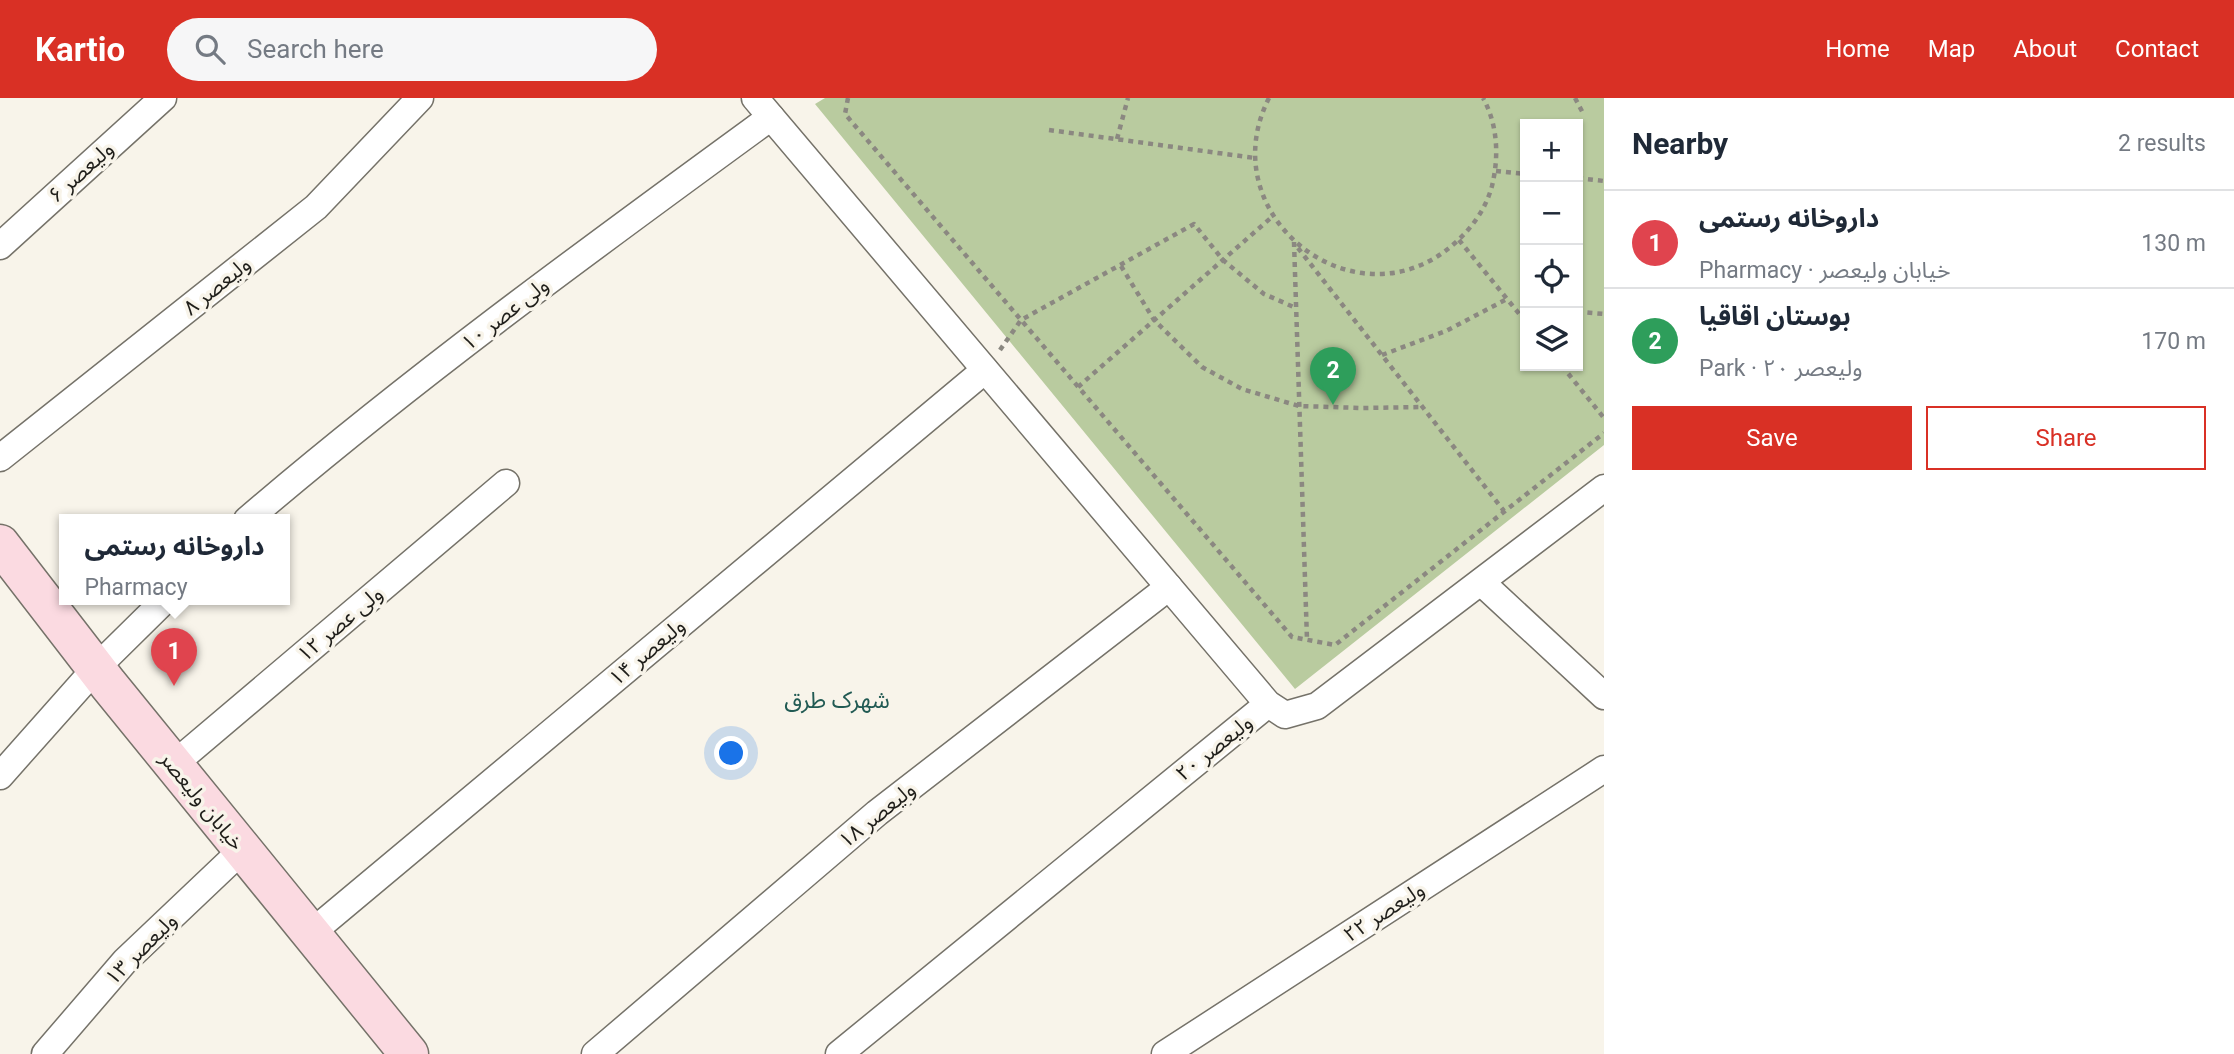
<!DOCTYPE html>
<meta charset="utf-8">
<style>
:root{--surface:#fff;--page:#f6f6f7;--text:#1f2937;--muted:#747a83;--line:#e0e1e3;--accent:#d93025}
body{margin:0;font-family:Roboto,"Noto Sans Arabic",sans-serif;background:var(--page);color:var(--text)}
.controls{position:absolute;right:21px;top:21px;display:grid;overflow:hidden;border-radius:0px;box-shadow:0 2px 5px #0004}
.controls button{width:63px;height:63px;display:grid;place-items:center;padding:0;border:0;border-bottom:2px solid var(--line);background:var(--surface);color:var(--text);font:35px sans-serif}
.you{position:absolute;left:732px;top:656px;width:24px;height:24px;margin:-18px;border:5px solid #fff;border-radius:50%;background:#1a73e8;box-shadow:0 0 0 10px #1a73e833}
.badge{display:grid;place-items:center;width:46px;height:46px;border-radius:50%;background:var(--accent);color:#fff;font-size:23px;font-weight:700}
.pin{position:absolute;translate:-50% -58px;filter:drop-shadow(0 2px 4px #0008)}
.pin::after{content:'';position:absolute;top:37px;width:24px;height:21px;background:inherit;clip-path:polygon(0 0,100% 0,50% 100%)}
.popup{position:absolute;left:59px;top:416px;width:231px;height:91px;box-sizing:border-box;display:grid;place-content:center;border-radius:0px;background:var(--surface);filter:drop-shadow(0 2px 5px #0005);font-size:23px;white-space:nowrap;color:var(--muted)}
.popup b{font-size:26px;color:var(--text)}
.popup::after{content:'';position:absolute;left:50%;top:100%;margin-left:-14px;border:14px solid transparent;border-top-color:var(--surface)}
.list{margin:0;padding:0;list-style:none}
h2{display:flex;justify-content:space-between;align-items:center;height:91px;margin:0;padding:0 28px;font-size:30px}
h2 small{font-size:23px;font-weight:400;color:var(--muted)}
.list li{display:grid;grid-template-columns:46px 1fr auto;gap:21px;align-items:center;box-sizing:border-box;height:98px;padding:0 28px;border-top:2px solid var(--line)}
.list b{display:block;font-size:26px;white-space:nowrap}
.list p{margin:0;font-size:23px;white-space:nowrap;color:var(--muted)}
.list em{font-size:23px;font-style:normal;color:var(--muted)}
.actions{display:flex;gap:14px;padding:21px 28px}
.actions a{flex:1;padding:16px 0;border:2px solid var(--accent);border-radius:0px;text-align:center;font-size:24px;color:var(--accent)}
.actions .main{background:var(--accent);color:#fff}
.icon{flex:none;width:38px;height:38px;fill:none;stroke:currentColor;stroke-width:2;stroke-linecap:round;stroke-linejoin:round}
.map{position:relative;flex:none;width:1604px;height:956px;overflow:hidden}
header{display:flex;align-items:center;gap:42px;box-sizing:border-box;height:98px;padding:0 35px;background:var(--accent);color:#fff}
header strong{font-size:33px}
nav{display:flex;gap:38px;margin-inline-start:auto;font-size:24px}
.search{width:490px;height:63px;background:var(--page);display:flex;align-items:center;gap:18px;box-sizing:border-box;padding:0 24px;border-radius:38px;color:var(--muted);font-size:26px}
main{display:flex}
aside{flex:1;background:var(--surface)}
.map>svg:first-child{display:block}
.green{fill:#b9cb9f;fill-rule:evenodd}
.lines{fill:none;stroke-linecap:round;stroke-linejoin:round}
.street-casing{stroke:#757269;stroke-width:29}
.secondary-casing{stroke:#757269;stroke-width:41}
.path{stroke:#8b8881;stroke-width:4.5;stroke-dasharray:5 5;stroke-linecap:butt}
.street{stroke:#fff;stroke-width:26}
.secondary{stroke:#fbdae1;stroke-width:38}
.labels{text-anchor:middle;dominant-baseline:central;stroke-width:7;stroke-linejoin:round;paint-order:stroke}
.street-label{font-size:21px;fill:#1f1e1a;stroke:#f8f4ea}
.neighbourhood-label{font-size:23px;fill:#215a53;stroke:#f8f4ea}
</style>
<header>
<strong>Kartio</strong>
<div class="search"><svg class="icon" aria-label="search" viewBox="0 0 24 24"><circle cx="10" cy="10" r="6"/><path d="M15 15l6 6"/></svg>Search here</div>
<nav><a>Home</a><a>Map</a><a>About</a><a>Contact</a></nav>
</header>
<main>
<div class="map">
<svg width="1604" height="956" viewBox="0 0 1604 956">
<rect width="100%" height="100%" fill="#f8f4ea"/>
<!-- green -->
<path class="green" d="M 825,0 L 1604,0 L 1604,347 L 1295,591 L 815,6 ZM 1525,26 L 1578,26 L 1578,268 L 1525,268 Z"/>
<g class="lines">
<!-- street casing -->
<g class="street-casing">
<g id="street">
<polyline points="755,0 1268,606 1285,617 1317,608 1604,390"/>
<polyline points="0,148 163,0"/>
<polyline points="0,360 316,109 420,0"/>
<path d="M 247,422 C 414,279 593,149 771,19"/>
<polyline points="1481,484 1604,598"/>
<polyline points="173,667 506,385"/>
<polyline points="0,678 96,570 165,502"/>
<polyline points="310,836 985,272"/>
<polyline points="45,956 125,863 242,752"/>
<polyline points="595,956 877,715 1169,489"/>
<polyline points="839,956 1268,606"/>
<polyline points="1165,956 1604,671"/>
</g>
</g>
<!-- secondary casing -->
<g class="secondary-casing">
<polyline id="secondary" points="0,446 108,586 409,956"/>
</g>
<!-- path -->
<g class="path">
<polyline points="848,0 845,16 1292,539 1335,547 1604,335"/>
<path d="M 1269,0 C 1209,118 1357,233 1455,145 C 1473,129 1486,110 1492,88 C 1499,59 1498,27 1483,0"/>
<polyline points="1575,0 1584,17"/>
<polyline points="1049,32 1255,60"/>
<polyline points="1117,41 1128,0"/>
<polyline points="1496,73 1525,76"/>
<polyline points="1578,80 1604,83"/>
<polyline points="1459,142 1525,223"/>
<polyline points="1294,144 1307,542"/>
<polyline points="1298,150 1504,413"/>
<polyline points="1121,168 1154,222 1202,269 1242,291 1299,308 1362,310 1423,309"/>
<polyline points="1578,216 1581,214 1604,216"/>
<polyline points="1000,252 1021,222 1194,126 1223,162 1264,196 1296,210"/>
<polyline points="1382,257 1446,233 1507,201"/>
<polyline points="1562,268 1604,320"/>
<polyline points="1078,289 1273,118"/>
</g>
<!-- street -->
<use href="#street" class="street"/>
<!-- secondary -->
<use href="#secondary" class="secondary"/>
</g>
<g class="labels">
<!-- street labels -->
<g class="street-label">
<text transform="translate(81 74) rotate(-42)">ولیعصر ۶</text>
<text transform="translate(217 188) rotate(-39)">ولیعصر ۸</text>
<text transform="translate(505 216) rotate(-38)">ولی عصر ۱۰</text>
<text transform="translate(340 526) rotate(-40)">ولی عصر ۱۲</text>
<text transform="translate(647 554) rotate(-40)">ولیعصر ۱۴</text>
<text transform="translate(1214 650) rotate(-39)">ولیعصر ۲۰</text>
<text transform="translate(202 703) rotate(51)">خیابان ولیعصر</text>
<text transform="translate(877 717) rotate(-39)">ولیعصر ۱۸</text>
<text transform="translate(1384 814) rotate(-33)">ولیعصر ۲۲</text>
<text transform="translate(141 851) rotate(-45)">ولیعصر ۱۳</text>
</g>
<!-- neighbourhood labels -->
<g class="neighbourhood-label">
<text x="837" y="602">شهرک طرق</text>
</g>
</g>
</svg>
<div class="controls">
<button>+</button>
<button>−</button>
<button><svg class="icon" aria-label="locate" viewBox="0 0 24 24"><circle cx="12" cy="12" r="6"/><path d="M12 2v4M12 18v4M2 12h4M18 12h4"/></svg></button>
<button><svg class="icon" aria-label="layers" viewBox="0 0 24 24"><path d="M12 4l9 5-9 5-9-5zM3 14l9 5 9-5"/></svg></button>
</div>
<div class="you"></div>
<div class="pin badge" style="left:174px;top:588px;background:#e0444e">1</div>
<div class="popup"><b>داروخانه رستمی</b>Pharmacy</div>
<div class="pin badge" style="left:1333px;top:307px;background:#2e9e5b">2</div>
</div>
<aside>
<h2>Nearby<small>2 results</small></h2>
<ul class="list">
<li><span class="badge" style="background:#e0444e">1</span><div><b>داروخانه رستمی</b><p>Pharmacy · خیابان ولیعصر</p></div><em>130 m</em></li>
<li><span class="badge" style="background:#2e9e5b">2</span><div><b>بوستان اقاقیا</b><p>Park · ولیعصر ۲۰</p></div><em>170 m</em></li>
</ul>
<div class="actions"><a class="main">Save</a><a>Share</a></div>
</aside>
</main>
